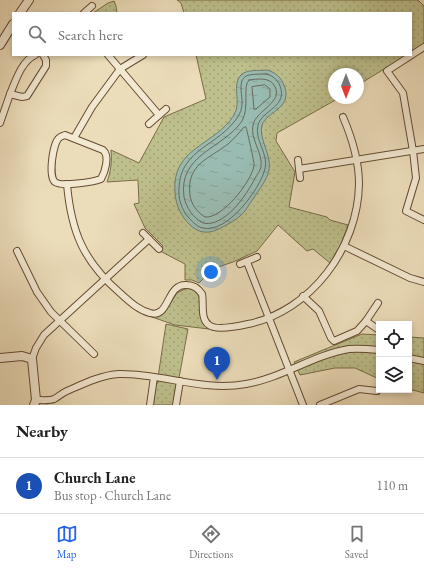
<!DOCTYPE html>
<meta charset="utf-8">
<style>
:root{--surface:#fff;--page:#f2f2f2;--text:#202124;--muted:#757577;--line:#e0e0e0;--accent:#2563eb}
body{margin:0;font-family:"EB Garamond",serif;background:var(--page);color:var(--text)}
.controls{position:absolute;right:12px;bottom:12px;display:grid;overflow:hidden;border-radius:0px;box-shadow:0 2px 6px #0003}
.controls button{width:36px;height:36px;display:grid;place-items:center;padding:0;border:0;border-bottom:1px solid var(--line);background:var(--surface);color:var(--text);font:20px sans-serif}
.compass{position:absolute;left:328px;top:68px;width:36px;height:36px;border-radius:50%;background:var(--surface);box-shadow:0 2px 6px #0003;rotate:180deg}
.you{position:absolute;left:211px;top:272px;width:14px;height:14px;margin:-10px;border:3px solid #fff;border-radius:50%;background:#1a73e8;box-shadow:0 0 0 6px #1a73e833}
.badge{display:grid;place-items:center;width:26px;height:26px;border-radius:50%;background:var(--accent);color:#fff;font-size:13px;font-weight:700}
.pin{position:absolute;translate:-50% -33px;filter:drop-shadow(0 1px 2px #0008)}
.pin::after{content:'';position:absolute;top:21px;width:14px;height:12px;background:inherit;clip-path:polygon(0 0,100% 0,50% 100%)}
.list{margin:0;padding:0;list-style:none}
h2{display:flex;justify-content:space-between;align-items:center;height:52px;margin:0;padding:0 16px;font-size:17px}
h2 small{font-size:13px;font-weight:400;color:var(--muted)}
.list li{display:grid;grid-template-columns:26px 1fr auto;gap:12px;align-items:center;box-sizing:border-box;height:56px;padding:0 16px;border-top:1px solid var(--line)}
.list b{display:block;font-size:15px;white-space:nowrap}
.list p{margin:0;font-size:13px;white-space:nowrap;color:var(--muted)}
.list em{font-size:13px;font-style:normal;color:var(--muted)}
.icon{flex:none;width:22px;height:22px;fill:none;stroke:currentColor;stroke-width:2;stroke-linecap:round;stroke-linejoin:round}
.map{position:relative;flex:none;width:424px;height:405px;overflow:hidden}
.search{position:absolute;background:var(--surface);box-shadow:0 2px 6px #0003;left:12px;right:12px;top:12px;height:44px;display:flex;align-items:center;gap:10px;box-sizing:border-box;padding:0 14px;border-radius:0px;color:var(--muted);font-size:15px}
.sheet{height:108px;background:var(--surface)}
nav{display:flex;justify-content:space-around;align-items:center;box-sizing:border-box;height:56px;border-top:1px solid var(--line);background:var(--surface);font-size:11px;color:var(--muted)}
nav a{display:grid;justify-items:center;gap:2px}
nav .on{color:var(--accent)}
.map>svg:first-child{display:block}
.grass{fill:url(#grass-dots);stroke:#7a6c48}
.water{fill:url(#water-ripples);stroke:#727b6c}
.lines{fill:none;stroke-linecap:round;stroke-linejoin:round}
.shore{stroke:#686a5b;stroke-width:1}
.minor-casing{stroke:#654b32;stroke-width:8}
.tertiary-casing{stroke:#654b32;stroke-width:10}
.minor{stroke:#f3e9d2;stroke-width:6}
.tertiary{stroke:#f3e9d2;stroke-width:8}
</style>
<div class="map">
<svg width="424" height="405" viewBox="0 0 424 405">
<defs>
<pattern id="grass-dots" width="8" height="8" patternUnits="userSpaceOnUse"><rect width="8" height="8" fill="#bdbf8c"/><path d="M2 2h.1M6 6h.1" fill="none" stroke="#a3a477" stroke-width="1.8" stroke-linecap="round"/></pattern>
<pattern id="water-ripples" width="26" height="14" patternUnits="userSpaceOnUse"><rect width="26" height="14" fill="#99bbb1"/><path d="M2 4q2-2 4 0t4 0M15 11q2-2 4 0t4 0" fill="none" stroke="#85a097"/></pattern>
</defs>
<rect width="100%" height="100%" fill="#ecddba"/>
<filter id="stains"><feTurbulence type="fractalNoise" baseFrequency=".005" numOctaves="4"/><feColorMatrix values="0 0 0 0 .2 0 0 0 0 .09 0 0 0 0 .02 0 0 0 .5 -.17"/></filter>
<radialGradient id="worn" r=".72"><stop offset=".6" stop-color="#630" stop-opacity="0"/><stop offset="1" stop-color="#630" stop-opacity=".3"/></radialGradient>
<!-- grass -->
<g class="grass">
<polygon points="177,0 418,0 424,6 424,45 411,53 411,13 184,13 181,3"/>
<polygon points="114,1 116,6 117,13 93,13 108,3"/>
<path d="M 196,55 L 407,55 L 358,85 L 358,74 L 334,74 L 334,98 L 339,98 L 277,133 L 276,141 L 295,172 L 289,207 L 327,217 L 330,220 L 348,225 L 341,244 L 330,263 L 313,249 L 307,251 L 278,225 L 257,251 L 233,262 L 206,271 L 206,276 L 199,283 L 192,280 L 185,280 L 185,264 L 160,251 L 163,246 L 145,228 L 134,204 L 139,203 L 138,180 L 107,182 C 111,171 112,161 111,150 L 139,163 L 164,117 L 206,99 Z"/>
<path d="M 187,288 C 210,293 193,316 209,329 L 175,325 L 152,317 L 164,313 L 177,293 Z"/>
<polygon points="166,324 188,329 174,405 152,405 153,386 157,384"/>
<polygon points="362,334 379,335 379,379 355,368 335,368 300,375 294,362"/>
<polygon points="409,337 424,338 424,393 409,389"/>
</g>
<!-- water -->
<path class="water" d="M 267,70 C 274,72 280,76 283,83 C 295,108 268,110 262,125 C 258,138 272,155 269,170 C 267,180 259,190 253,199 C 250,203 248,207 245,211 C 240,217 234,221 228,224 C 215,232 203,237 190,225 C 181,216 176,206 175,193 C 171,147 215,146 234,115 C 242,102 231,85 241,75 C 247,69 259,71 267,70 Z"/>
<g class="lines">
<!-- shore -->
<g class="shore">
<path d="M 267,74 C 273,76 278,80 280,86 C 288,107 262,110 258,125 C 254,140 269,154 265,169 C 260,189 227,234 203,228 C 197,227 193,222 189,218 C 181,209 178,198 179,187 C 181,149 218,146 237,118 C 240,114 242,109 242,104 C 243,95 236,78 249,75 C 255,74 261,74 267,74 Z"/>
<path d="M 249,80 C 257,79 269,77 274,85 C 285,102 256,110 253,125 C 250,140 263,152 261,167 C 260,171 257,175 255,178 C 247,195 224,228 203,223 C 193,218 186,207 184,197 C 178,154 223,149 242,121 C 250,107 242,86 249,80 Z"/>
<polygon points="265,85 270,89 270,97 256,109 254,109 252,87"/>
<path d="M 246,127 C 247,131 255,164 254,166 C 251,182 222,219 205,217 C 197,212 191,204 190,195 C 186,164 209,159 228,144 C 234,139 239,133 243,128 Z"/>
</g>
<!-- minor casing -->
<g class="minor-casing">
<g id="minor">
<polyline points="84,13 92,6"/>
<polyline points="424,47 387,71 403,93 413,151 416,178 406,211 424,220"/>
<path d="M 35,55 C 21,62 16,80 10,94 L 22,97 L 27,96 L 46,66 L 46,60 L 43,55"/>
<polyline points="108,55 159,115"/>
<polyline points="0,123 10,94"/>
<polyline points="149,124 166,109"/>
<path d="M 65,135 L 103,150 C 110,156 105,172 101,179 C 93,182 61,187 55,182 C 48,176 53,143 59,138 C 61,136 63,136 65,135 Z"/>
<polyline points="74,138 92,107 120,69 143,55"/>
<polyline points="298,160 300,178"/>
<polyline points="299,169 424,149"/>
<path d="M 67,184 C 71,231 83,261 120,293 C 129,301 138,310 150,313 C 170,319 166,283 187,285 C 194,285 198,288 202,294 C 204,303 200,319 209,325 C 216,331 239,326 248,324 C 311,311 358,248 359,184 C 359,160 352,138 343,117"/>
<polyline points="143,233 159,249"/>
<polyline points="344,246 410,278 424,282"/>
<polyline points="17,251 37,292 51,312 94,354"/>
<polyline points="247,262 303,405"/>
<polyline points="240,264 257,257"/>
<polyline points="303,296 319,311 331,338 334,341 357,331 366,321 378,303"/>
<polyline points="366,321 379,330"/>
<polyline points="409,358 424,361"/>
<polyline points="32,359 36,348 44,335 149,239"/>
<path d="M 36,400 C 41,400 49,401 54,399 C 58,397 62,393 67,391 C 83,384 101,375 119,374 C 161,373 203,392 246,384 C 282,378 313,355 349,349 C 359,348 369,349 379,350"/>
<polyline points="150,405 154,377"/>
<polyline points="176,405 180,381"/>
<polyline points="320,405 359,389 377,391"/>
</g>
</g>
<!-- tertiary casing -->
<g class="tertiary-casing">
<g id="tertiary">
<polyline points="20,13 29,0"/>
<polyline points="0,45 13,24"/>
<polyline points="0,358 22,356 32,359 36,400 34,405"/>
</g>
</g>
<!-- minor -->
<use href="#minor" class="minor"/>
<!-- tertiary -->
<use href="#tertiary" class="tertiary"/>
</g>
<rect width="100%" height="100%" filter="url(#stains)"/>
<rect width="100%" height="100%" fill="url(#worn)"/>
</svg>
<div class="controls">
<button><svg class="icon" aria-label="locate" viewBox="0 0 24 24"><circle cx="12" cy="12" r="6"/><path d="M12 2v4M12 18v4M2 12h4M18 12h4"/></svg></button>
<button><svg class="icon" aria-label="layers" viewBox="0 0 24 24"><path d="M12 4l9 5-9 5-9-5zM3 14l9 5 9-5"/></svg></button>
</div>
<svg class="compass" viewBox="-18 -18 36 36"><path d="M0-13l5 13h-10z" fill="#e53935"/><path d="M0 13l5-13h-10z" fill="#757577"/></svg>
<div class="you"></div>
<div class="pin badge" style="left:217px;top:380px;background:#1a4fb4">1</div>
<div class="search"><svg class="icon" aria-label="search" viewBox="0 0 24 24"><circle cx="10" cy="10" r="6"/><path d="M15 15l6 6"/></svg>Search here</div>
</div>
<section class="sheet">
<h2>Nearby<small></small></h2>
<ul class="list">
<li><span class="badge" style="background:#1a4fb4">1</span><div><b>Church Lane</b><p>Bus stop · Church Lane</p></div><em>110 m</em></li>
</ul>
</section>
<nav>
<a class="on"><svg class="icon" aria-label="map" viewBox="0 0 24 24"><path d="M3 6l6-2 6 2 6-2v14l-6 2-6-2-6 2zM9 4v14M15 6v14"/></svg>Map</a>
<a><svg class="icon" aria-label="directions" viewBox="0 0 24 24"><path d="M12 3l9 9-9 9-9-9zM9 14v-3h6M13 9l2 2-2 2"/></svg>Directions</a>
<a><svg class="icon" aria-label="saved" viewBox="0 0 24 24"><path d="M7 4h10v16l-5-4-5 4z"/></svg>Saved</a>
</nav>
